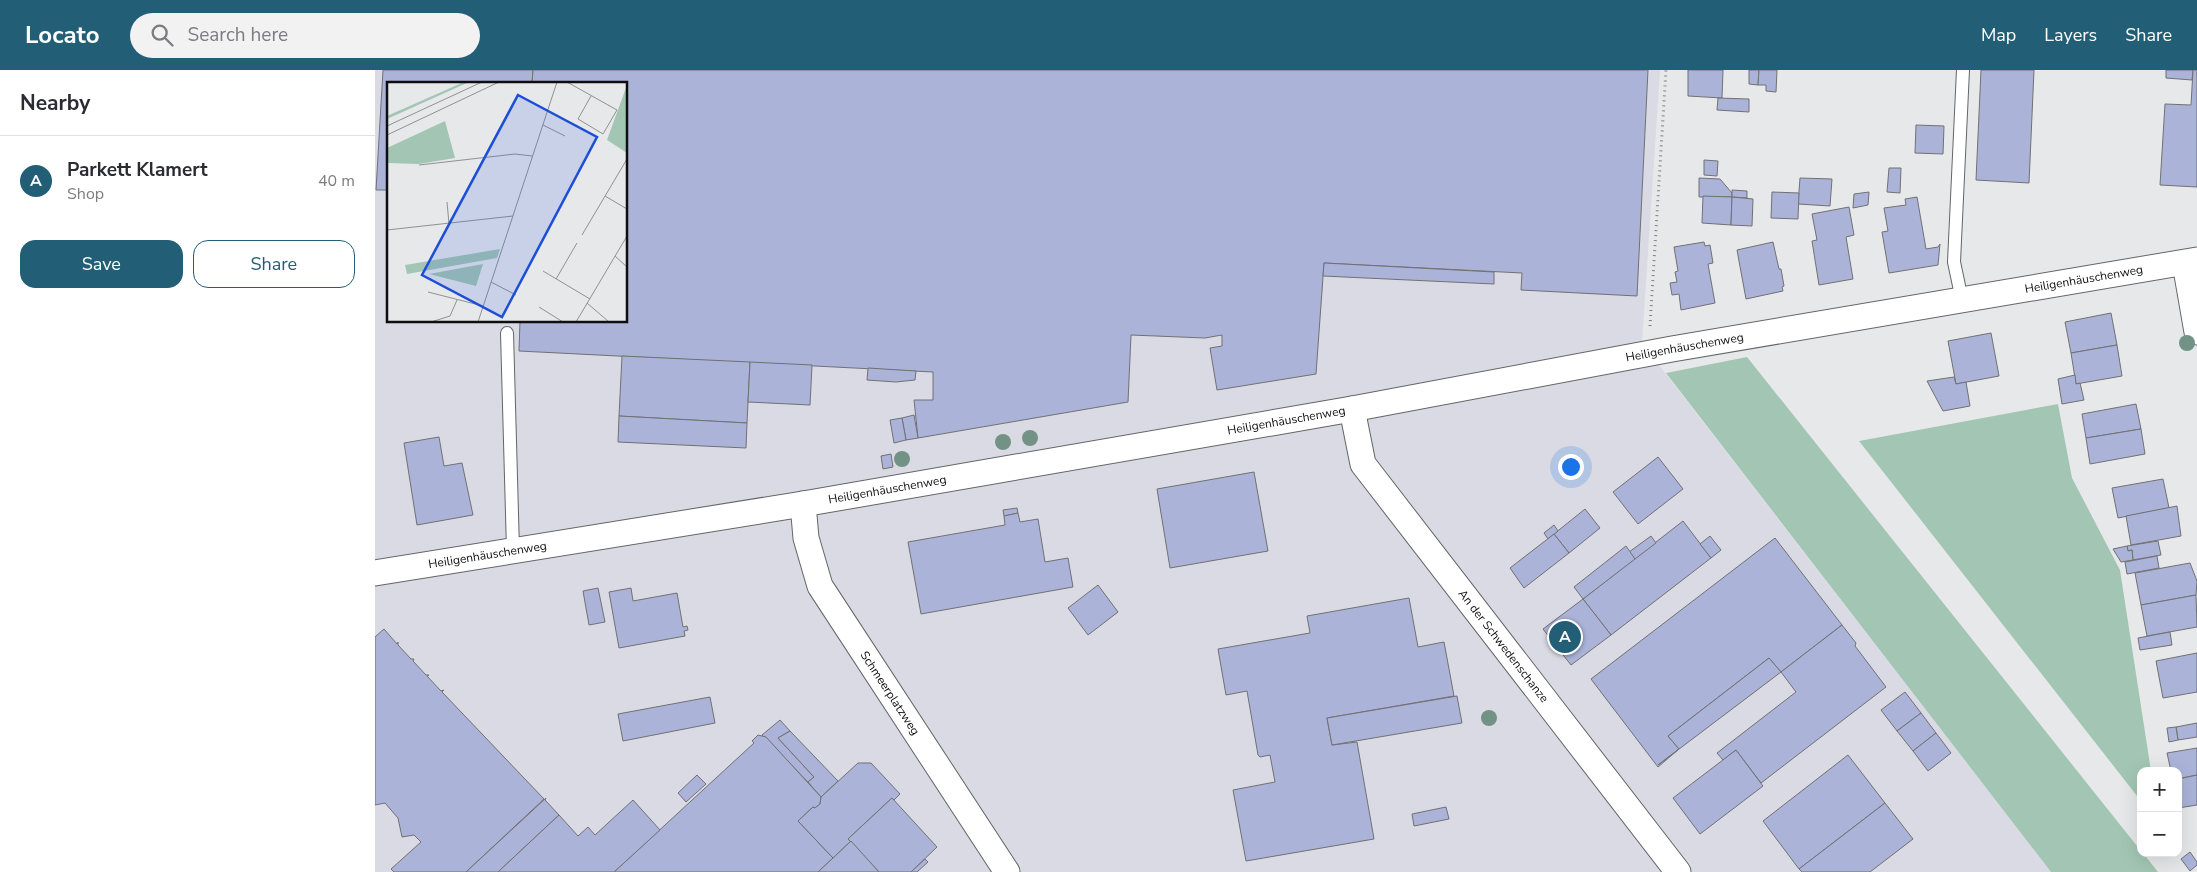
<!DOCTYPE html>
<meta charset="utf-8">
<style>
:root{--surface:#fff;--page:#f2f2f3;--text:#2b2b33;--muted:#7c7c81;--line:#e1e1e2;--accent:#225e76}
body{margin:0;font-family:"Nunito Sans",sans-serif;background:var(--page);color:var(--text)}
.controls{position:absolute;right:15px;bottom:15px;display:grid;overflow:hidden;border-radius:10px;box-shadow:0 5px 20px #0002}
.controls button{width:45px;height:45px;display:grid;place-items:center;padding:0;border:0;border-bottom:1px solid var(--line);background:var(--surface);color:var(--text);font:25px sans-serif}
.you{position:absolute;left:1195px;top:396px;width:18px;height:18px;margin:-12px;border:4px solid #fff;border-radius:50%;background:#1a73e8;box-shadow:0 0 0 8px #1a73e833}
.badge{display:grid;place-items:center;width:32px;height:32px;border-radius:50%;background:var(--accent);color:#fff;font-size:16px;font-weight:700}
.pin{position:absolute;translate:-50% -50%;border:2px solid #fff;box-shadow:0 1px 5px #0006}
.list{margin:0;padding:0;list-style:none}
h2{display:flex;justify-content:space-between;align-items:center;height:65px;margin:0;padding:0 20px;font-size:21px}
h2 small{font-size:16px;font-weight:400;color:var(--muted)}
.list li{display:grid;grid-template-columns:32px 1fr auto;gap:15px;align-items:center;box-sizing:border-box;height:90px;padding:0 20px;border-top:1px solid var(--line)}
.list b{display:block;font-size:19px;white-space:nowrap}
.list p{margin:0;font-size:16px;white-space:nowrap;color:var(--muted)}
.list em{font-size:16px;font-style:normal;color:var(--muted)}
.actions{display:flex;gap:10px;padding:15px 20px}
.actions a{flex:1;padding:11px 0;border:1px solid var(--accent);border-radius:15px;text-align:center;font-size:18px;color:var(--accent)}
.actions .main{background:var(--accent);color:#fff}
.icon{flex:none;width:28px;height:28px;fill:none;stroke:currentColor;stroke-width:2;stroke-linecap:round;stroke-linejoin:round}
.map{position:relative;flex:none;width:1822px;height:802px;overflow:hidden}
header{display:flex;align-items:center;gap:30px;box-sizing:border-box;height:70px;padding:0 25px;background:var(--accent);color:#fff}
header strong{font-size:24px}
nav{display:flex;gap:28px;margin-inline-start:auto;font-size:18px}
.search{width:350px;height:45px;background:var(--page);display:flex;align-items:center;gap:12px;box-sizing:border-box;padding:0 18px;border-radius:28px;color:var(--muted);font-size:19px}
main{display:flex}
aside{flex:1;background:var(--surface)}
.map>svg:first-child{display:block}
.built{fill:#d9dae3;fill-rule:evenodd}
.green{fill:#a3c6b4}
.building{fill:#abb3d9;stroke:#717173}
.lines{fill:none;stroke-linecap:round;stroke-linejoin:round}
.service-casing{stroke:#646566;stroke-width:14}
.minor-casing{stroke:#646566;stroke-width:27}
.path{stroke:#808182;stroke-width:3;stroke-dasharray:1 4;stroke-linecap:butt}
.service{stroke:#fff;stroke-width:12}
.minor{stroke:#fff;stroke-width:25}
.tree{fill:#739286}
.labels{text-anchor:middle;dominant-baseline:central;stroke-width:4;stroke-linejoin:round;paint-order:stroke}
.street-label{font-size:12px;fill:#0e0e0f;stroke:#f5f5f7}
.inset-road{fill:none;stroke:#909192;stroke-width:1}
.view{fill:#1d4ed8;fill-opacity:0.15;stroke:#1d4ed8;stroke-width:2.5}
.inset-edge{fill:none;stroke:#0e0e0f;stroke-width:2.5}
</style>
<header>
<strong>Locato</strong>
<div class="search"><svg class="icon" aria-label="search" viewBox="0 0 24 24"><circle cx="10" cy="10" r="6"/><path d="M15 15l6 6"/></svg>Search here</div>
<nav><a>Map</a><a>Layers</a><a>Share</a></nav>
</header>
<main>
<aside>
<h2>Nearby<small></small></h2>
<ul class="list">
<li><span class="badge">A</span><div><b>Parkett Klamert</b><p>Shop</p></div><em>40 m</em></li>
</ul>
<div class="actions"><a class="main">Save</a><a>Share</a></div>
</aside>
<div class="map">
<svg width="1822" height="802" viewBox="0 0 1822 802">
<rect width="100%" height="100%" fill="#e7e8ea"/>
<!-- built -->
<path class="built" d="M 0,0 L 1285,0 L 1267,273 L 1676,802 L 0,802 ZM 14,14 L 251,14 L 251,251 L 14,251 Z"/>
<!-- green -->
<g class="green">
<polygon points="1372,287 1766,781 1766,783 1768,783 1783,802 1676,802 1291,303"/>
<polygon points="1683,334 1697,408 1745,500 1776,701 1766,701 1766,731 1484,371"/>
</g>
<!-- building -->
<g class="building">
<polygon points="8,0 158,0 157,14 14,14 14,120 1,120"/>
<polygon points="158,0 1273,0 1262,226 1146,220 1147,203 949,193 941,304 842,320 835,278 847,276 847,265 830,268 756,265 753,332 543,368 539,330 558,330 558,302 144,281 145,251 251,251 251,14 157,14"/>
<polygon points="1313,0 1348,0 1347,28 1313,26"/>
<polygon points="1374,0 1384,0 1383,15 1374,14"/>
<polygon points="1384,0 1402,0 1401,22 1391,21 1391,15 1383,15"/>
<polygon points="1606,0 1659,0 1654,113 1601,110"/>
<polygon points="1791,0 1818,0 1817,10 1791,8"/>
<polygon points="1818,0 1822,0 1822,117 1785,115 1790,34 1816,35"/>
<polygon points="1343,28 1374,29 1374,42 1342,40"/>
<polygon points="1541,55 1569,56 1568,84 1540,83"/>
<polygon points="1329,90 1343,91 1342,106 1329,105"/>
<polygon points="1514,98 1526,98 1525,123 1512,122"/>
<polygon points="1324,108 1345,109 1357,123 1357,127 1324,127"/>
<polygon points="1425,108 1457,109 1455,136 1423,134"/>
<polygon points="1357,120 1372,121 1372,128 1357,127"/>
<polygon points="1397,122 1424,123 1423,149 1396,148"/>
<polygon points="1494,122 1493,135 1478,138 1479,124"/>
<polygon points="1328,126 1357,127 1356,155 1327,153"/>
<polygon points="1357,127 1378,129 1377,156 1356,155"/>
<polygon points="1542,127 1551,179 1563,177 1565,174 1563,195 1514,203 1507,162 1513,161 1509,138 1531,135 1530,129"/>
<polygon points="1474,137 1479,165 1471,167 1478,209 1444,215 1437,171 1442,170 1437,144"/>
<polygon points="1329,172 1330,176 1335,175 1338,193 1333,194 1340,233 1306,240 1304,224 1297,225 1295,213 1302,212 1300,202 1303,201 1299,177"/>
<polygon points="1398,172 1404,199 1406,199 1409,216 1407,217 1408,221 1371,229 1362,180"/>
<polygon points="949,193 1119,202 1119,214 948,206"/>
<polygon points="1736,243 1742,275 1696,283 1690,252"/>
<polygon points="1616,263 1624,306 1581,314 1573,271"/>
<polygon points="1742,275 1747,306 1701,314 1696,283"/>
<polygon points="247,286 375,292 372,353 244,346"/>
<polygon points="375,292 437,295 435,335 373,332"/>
<polygon points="493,298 541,301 540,310 521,312 492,310"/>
<polygon points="1700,305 1701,314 1705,313 1709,330 1687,334 1683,309"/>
<polygon points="1579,307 1581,314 1591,312 1595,336 1568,341 1552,311"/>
<polygon points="1761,334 1766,359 1711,368 1707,344"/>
<polygon points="539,345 543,368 531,370 527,348"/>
<polygon points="244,346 372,353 371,378 243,372"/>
<polygon points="527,348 531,370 519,373 515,350"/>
<polygon points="1766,359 1770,384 1715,394 1711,368"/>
<polygon points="64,367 69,396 87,393 98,445 42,455 29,373"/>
<polygon points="516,384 518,397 508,399 506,386"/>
<polygon points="1283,387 1308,419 1263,454 1238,422"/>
<polygon points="879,402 893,481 795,498 782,419"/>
<polygon points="1788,409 1794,438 1743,448 1737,418"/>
<polygon points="1802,436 1806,466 1756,475 1751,446"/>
<polygon points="642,438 643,443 629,446 628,440"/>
<polygon points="1210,439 1225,458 1194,483 1179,464"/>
<polygon points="643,443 645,452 663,449 670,492 693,488 698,517 546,544 533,472 630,455 629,446"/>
<polygon points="1308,451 1336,488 1236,565 1208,529"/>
<polygon points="1179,455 1183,461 1173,469 1169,463"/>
<polygon points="1179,464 1194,483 1149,518 1135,498"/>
<polygon points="1276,466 1281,473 1260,489 1254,482"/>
<polygon points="1335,466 1346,480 1336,488 1325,474"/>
<polygon points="1400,468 1467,555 1406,602 1394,588 1293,666 1304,679 1283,697 1216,609"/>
<polygon points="1783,471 1786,485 1758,490 1757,480 1753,481 1752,476"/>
<polygon points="1251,476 1260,489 1208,529 1199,517"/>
<polygon points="1752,476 1753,481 1757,480 1758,490 1746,492 1738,479"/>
<polygon points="1782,486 1784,498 1752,504 1750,492"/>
<polygon points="1815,493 1822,511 1821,525 1766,535 1760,503"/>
<polygon points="723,515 743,542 713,565 693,538"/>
<polygon points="223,518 230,552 214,555 208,521"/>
<polygon points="256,518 258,531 302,523 308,557 312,556 313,560 309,561 310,566 244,578 234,522"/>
<polygon points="1821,525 1822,557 1772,566 1766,535"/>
<polygon points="1034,528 1043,577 1069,572 1079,626 952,648 957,675 982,672 999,769 871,791 858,720 900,712 895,685 885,687 883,685 872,621 851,625 843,579 935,563 932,546"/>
<polygon points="1208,529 1236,565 1196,595 1168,559"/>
<polygon points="1467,555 1481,573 1480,576 1511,617 1386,713 1361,680 1348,690 1342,683 1421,622 1406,602"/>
<polygon points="9,559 22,574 23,572 23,575 36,589 39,589 38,591 51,605 54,605 52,606 66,621 69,620 67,622 169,729 91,802 19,802 16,799 46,772 39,765 27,767 23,748 10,733 0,735 0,567"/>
<polygon points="1795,562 1797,575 1765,580 1763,568"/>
<polygon points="1822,583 1822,622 1788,628 1781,591"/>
<polygon points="1394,588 1406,602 1283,695 1304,679 1293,666"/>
<polygon points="1530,622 1546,643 1522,661 1506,640"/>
<polygon points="1082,626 1087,653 957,675 952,648"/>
<polygon points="335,627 340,653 248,671 243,644"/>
<polygon points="1546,643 1561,663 1538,681 1522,661"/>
<polygon points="405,650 415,661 403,668 439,707 433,712 387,665"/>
<polygon points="1822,653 1822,667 1803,670 1801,657"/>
<polygon points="1801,657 1803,670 1794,672 1792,658"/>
<polygon points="415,661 463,711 446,727 433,712 439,707 403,668"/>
<polygon points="1561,663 1576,683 1553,701 1538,681"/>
<polygon points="383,665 391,667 446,727 445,734 440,738 438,737 423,751 458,788 443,802 239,802 379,673 377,671"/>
<polygon points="1822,678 1822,705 1803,709 1803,701 1796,701 1792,683"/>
<polygon points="1361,680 1388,716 1325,764 1298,728"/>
<polygon points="1473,685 1510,733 1424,799 1388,751"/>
<polygon points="483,693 496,693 525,724 519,730 517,728 473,769 476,771 458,788 423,751 438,737 440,738 445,734 446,727"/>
<polygon points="322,705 331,714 311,732 303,723"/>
<polygon points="1822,705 1822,735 1803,738 1803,709"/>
<polygon points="171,728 170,730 184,745 123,802 91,802"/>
<polygon points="517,728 562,777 536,802 504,802 473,769"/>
<polygon points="258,730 285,760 239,802 123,802 184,745 203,766 213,757 220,765"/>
<polygon points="1510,733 1538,769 1495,802 1427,802 1424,799"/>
<polygon points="1071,737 1074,749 1039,756 1037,744"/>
<polygon points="476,771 504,802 443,802 458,788"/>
<polygon points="1815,782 1822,792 1822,795 1815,801 1806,789"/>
<polygon points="550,789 553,792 542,802 536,802"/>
</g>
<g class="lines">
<!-- service casing -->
<g class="service-casing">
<g id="service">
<polyline points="1587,230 1579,192 1588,0"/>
<polyline points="132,263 138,480"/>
</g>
</g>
<!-- minor casing -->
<g class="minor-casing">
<g id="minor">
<polyline points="1810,193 1822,262"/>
<path id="s1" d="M 977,339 L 988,394 L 1303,802"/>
<path id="s2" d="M 428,434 L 431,468 L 445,516 L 632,802"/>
<path id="s3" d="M 0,503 L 428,434 L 977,339 L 1297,279 L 1822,190"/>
</g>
</g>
<!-- path -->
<polyline class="path" points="1275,256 1291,0"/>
<!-- service -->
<use href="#service" class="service"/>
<!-- minor -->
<use href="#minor" class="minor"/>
</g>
<!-- trees -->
<g class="tree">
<circle cx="1812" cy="273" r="8"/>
<circle cx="655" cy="368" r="8"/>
<circle cx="628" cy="372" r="8"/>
<circle cx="527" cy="389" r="8"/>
<circle cx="1114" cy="648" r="8"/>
</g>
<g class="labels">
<!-- street labels -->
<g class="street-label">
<text stroke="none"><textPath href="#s3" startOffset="1734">Heiligenhäuschenweg</textPath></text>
<text stroke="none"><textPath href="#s3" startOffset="1329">Heiligenhäuschenweg</textPath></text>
<text stroke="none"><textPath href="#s3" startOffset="924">Heiligenhäuschenweg</textPath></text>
<text stroke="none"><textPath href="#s3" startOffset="519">Heiligenhäuschenweg</textPath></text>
<text stroke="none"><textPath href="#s3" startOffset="114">Heiligenhäuschenweg</textPath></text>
<text stroke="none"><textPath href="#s1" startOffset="286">An der Schwedenschanze</textPath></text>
<text stroke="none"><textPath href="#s2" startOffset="212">Schmeerplatzweg</textPath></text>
</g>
</g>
<!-- overview -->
<g transform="translate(12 12)">
<rect width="240" height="240" fill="#e7e8ea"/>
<path d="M 77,0 L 82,0 L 0,37 L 0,34 ZM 240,3 L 240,71 L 220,58 ZM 58,39 L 68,76 L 32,82 L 0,81 L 0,66 ZM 113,167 L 110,176 L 20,192 L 18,183 ZM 96,182 L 89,204 L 42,192 Z" fill="#a3c6b4"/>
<path class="inset-road" d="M 180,0 L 230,28 L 216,52 L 191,37 L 204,14M 156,43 L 178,54M 0,44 L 95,0M 0,53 L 112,0M 32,83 L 128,72 L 145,74M 218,114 L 240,127M 60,120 L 62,142M 0,148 L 126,134M 195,153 L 240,77M 228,174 L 240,185M 156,189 L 203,217M 169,197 L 190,161M 104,200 L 129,213M 41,210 L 96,224M 200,221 L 222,240M 152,225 L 176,240M 44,240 L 63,234 L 70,218M 91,240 L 170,0M 189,240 L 240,154"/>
<path class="view" d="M 131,13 L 210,55 L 115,235 L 35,193 Z"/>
<rect width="240" height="240" class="inset-edge"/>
</g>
</svg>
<div class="controls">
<button>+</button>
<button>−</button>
</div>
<div class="you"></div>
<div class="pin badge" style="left:1190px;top:567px">A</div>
</div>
</main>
